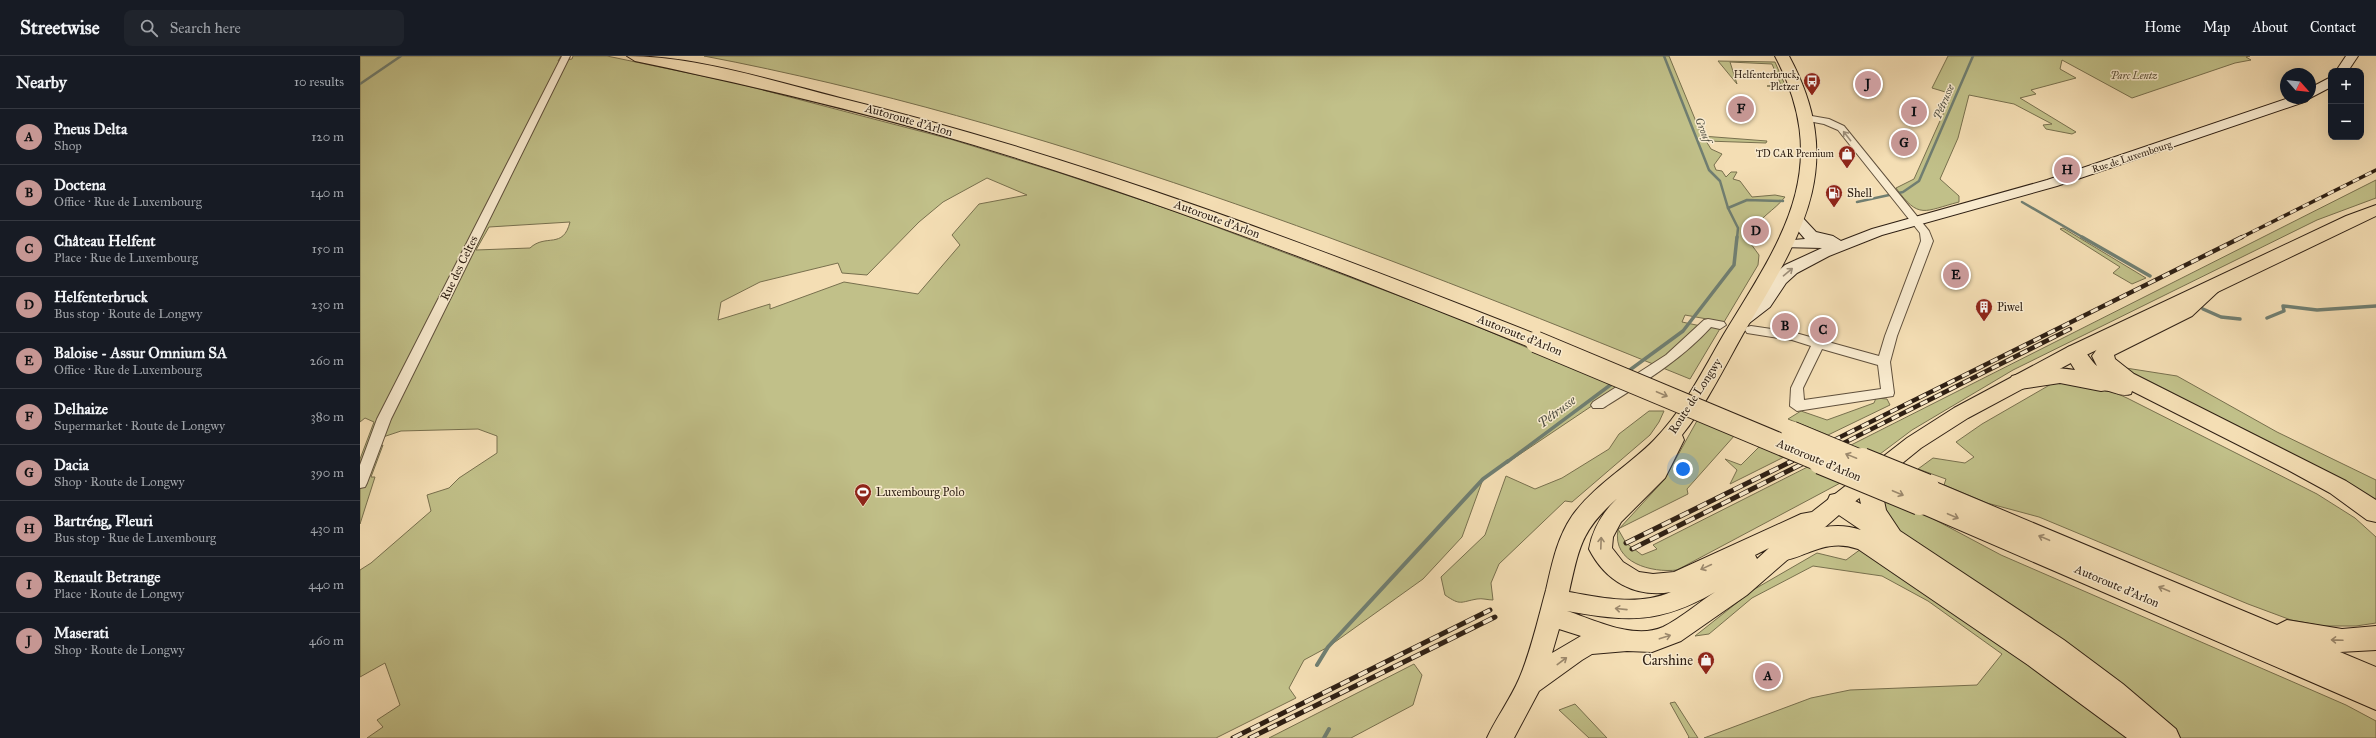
<!DOCTYPE html>
<meta charset="utf-8">
<style>
:root{--surface:#171b24;--page:#20242c;--text:#f1f3f6;--muted:#9ea1a6;--line:#363941;--accent:#c59692}
body{margin:0;font-family:"IM FELL Great Primer",serif;background:var(--page);color:var(--text)}
.controls{position:absolute;right:12px;top:12px;display:grid;overflow:hidden;border-radius:8px;box-shadow:0 4px 16px #0002}
.controls button{width:36px;height:36px;display:grid;place-items:center;padding:0;border:0;border-bottom:1px solid var(--line);background:var(--surface);color:var(--text);font:20px sans-serif}
.compass{position:absolute;left:1920px;top:12px;width:36px;height:36px;border-radius:50%;background:var(--surface);box-shadow:0 4px 16px #0002;rotate:117deg}
.you{position:absolute;left:1323px;top:413px;width:14px;height:14px;margin:-10px;border:3px solid #fff;border-radius:50%;background:#1a73e8;box-shadow:0 0 0 6px #1a73e833}
.badge{display:grid;place-items:center;width:26px;height:26px;border-radius:50%;background:var(--accent);color:#111;font-size:13px;font-weight:700}
.pin{position:absolute;translate:-50% -50%;border:2px solid #fff;box-shadow:0 1px 4px #0006}
.list{margin:0;padding:0;list-style:none}
h2{display:flex;justify-content:space-between;align-items:center;height:52px;margin:0;padding:0 16px;font-size:17px}
h2 small{font-size:13px;font-weight:400;color:var(--muted)}
.list li{display:grid;grid-template-columns:26px 1fr auto;gap:12px;align-items:center;box-sizing:border-box;height:56px;padding:0 16px;border-top:1px solid var(--line)}
.list b{display:block;font-size:15px;white-space:nowrap}
.list p{margin:0;font-size:13px;white-space:nowrap;color:var(--muted)}
.list em{font-size:13px;font-style:normal;color:var(--muted)}
.icon{flex:none;width:22px;height:22px;fill:none;stroke:currentColor;stroke-width:2;stroke-linecap:round;stroke-linejoin:round}
.map{position:relative;flex:none;width:2016px;height:682px;overflow:hidden}
header{display:flex;align-items:center;gap:24px;box-sizing:border-box;height:56px;padding:0 20px;background:var(--surface);border-bottom:1px solid var(--line)}
header strong{font-size:19px}
nav{display:flex;gap:22px;margin-inline-start:auto;font-size:14px}
.search{width:280px;height:36px;background:var(--page);display:flex;align-items:center;gap:10px;box-sizing:border-box;padding:0 14px;border-radius:8px;color:var(--muted);font-size:15px}
main{display:flex}
aside{flex:1;background:var(--surface)}
.map>svg:first-child{display:block}
.green{fill:#c1c089;stroke:#78704e;fill-rule:evenodd}
.lines{fill:none;stroke-linecap:round;stroke-linejoin:round}
.stream-far2{stroke:#707e71;stroke-width:2.5}
.stream-far1{stroke:#707e71;stroke-width:3.5}
.stream{stroke:#707e71;stroke-width:4}
.minor-casing{stroke:#60503c;stroke-width:2}
.secondary-casing{stroke:#2f2014;stroke-width:2}
.primary-casing{stroke:#2f2014;stroke-width:2}
.motorway-casing{stroke:#2f2014;stroke-width:2}
.minor{fill:#f8eace;fill-rule:evenodd}
.secondary{fill:#f8eace;fill-rule:evenodd}
.primary{fill:#f4deb4;fill-rule:evenodd}
.motorway{fill:#f4deb4;fill-rule:evenodd}
.rail-far2-casing{stroke:#2f2014;stroke-width:3.5}
.rail-far1-casing{stroke:#2f2014;stroke-width:4.5}
.rail-casing{stroke:#2f2014;stroke-width:5}
.rail-far2{stroke:#f8eace;stroke-width:2.5;stroke-dasharray:7;stroke-linecap:butt}
.rail-far1{stroke:#f8eace;stroke-width:3;stroke-dasharray:8;stroke-linecap:butt}
.rail{stroke:#f8eace;stroke-width:3.5;stroke-dasharray:10;stroke-linecap:butt}
.motorway-bridge-far1-casing{stroke:#2f2014;stroke-width:23;stroke-linecap:butt}
.motorway-bridge-casing{stroke:#2f2014;stroke-width:28;stroke-linecap:butt}
.motorway-bridge-far1{stroke:#f4deb4;stroke-width:21}
.motorway-bridge{stroke:#f4deb4;stroke-width:26}
.oneway{stroke:#9e8f7a}
.oneway2{stroke:#9b886c}
.labels{text-anchor:middle;dominant-baseline:central;stroke-width:3;stroke-linejoin:round;paint-order:stroke}
.far-poi-label{font-size:10px;fill:#2f2014;stroke:#f8eace;text-anchor:end}
.far-park-label{font-size:10px;font-style:italic;fill:#5b5037;stroke:#f8eace}
.far-street-label{font-size:10px;fill:#2f2014;stroke:#f8eace}
.far-water-label{font-size:11px;font-style:italic;fill:#504f42;stroke:#f8eace}
.street-label{font-size:12px;fill:#2f2014;stroke:#f8eace}
.poi-label{font-size:12px;fill:#2f2014;stroke:#f8eace;text-anchor:start}
.water-label{font-size:13px;font-style:italic;fill:#504f42;stroke:#f8eace}
.near-poi-label{font-size:14px;fill:#2f2014;stroke:#f8eace;text-anchor:end}
</style>
<header>
<strong>Streetwise</strong>
<div class="search"><svg class="icon" aria-label="search" viewBox="0 0 24 24"><circle cx="10" cy="10" r="6"/><path d="M15 15l6 6"/></svg>Search here</div>
<nav><a>Home</a><a>Map</a><a>About</a><a>Contact</a></nav>
</header>
<main>
<aside>
<h2>Nearby<small>10 results</small></h2>
<ul class="list">
<li><span class="badge">A</span><div><b>Pneus Delta</b><p>Shop</p></div><em>120 m</em></li>
<li><span class="badge">B</span><div><b>Doctena</b><p>Office · Rue de Luxembourg</p></div><em>140 m</em></li>
<li><span class="badge">C</span><div><b>Château Helfent</b><p>Place · Rue de Luxembourg</p></div><em>150 m</em></li>
<li><span class="badge">D</span><div><b>Helfenterbruck</b><p>Bus stop · Route de Longwy</p></div><em>230 m</em></li>
<li><span class="badge">E</span><div><b>Baloise - Assur Omnium SA</b><p>Office · Rue de Luxembourg</p></div><em>260 m</em></li>
<li><span class="badge">F</span><div><b>Delhaize</b><p>Supermarket · Route de Longwy</p></div><em>380 m</em></li>
<li><span class="badge">G</span><div><b>Dacia</b><p>Shop · Route de Longwy</p></div><em>390 m</em></li>
<li><span class="badge">H</span><div><b>Bartréng, Fleuri</b><p>Bus stop · Rue de Luxembourg</p></div><em>430 m</em></li>
<li><span class="badge">I</span><div><b>Renault Betrange</b><p>Place · Route de Longwy</p></div><em>440 m</em></li>
<li><span class="badge">J</span><div><b>Maserati</b><p>Shop · Route de Longwy</p></div><em>460 m</em></li>
</ul>
</aside>
<div class="map">
<svg width="2016" height="682" viewBox="0 0 2016 682">
<rect width="100%" height="100%" fill="#f4deb4"/>
<filter id="stains"><feTurbulence type="fractalNoise" baseFrequency=".005" numOctaves="4"/><feColorMatrix values="0 0 0 0 .2 0 0 0 0 .09 0 0 0 0 .02 0 0 0 .5 -.17"/></filter>
<radialGradient id="worn" r=".72"><stop offset=".6" stop-color="#630" stop-opacity="0"/><stop offset="1" stop-color="#630" stop-opacity=".3"/></radialGradient>
<!-- green -->
<g class="green">
<path d="M 0,0 L 201,0 L 198,5 L 212,3 L 213,0 L 247,0 L 376,27 L 590,83 L 697,116 L 814,155 L 1095,261 L 1260,331 L 1123,423 L 1102,481 L 1063,523 L 968,591 L 944,604 L 929,632 L 936,642 L 856,682 L 7,682 L 23,671 L 17,664 L 40,649 L 25,607 L 0,621 L 0,514 L 11,507 L 71,455 L 67,439 L 89,432 L 99,422 L 137,397 L 137,380 L 118,373 L 41,375 L 17,383 L 13,394 L 23,389 L 11,421 L 15,421 L 0,468 L 0,403 L 14,366 L 5,362 L 0,366 ZM 627,122 L 667,139 L 619,148 L 592,179 L 600,189 L 558,238 L 484,226 L 410,253 L 410,248 L 358,264 L 361,246 L 400,226 L 478,207 L 482,217 L 507,219 L 559,166 L 583,146 ZM 210,166 C 203,194 186,177 170,192 L 116,194 L 129,171 Z"/>
<path d="M 344,0 L 1309,0 L 1342,80 L 1407,85 L 1406,87 L 1346,85 L 1351,93 L 1362,98 L 1354,109 L 1356,114 L 1362,115 L 1366,121 L 1371,116 L 1377,116 L 1373,123 L 1380,125 L 1392,141 L 1415,139 L 1425,141 C 1414,155 1399,161 1392,177 L 1395,181 L 1391,188 L 1399,199 L 1398,209 L 1330,323 C 1010,193 684,65 344,0 ZM 1325,259 L 1347,263 L 1341,270 L 1322,266 Z"/>
<path d="M 1588,0 L 1890,0 L 1886,1 L 1891,4 L 1875,7 L 1772,42 L 1702,4 L 1700,13 L 1716,22 L 1671,34 L 1676,38 L 1660,42 L 1716,76 L 1712,78 L 1686,73 L 1683,69 L 1692,68 L 1654,48 L 1609,39 L 1598,82 L 1580,123 L 1599,140 L 1599,146 C 1564,155 1559,164 1536,132 L 1554,123 L 1592,38 L 1572,32 Z"/>
<polygon points="1358,5 1415,6 1425,29 1423,31 1407,30 1421,29 1412,8 1370,6 1377,28"/>
<path d="M 2016,124 L 2016,142 L 1957,164 L 1653,314 L 1552,374 L 1484,425 L 1317,514 C 1292,517 1252,507 1258,474 L 1304,424 L 1338,363 L 1375,379 L 1327,433 L 1328,438 L 1258,473 L 1266,487 L 1282,499 L 1297,493 L 1293,489 Z"/>
<polygon points="1703,172 1786,222 1772,228 1753,217 1760,211 1700,173"/>
<polygon points="1753,310 1817,320 1917,376 2016,424 2016,447"/>
<polygon points="1700,323 1749,334 1767,342 1957,438 1995,462 2016,481 2016,567 1996,570 1963,570 1931,564 1888,548 1679,461 1627,447 1584,429 1586,423 1558,413 1573,402 1605,407 1614,401 1596,386 1622,368"/>
<polygon points="1516,342 1527,343 1530,349 1468,379 1428,363 1441,355 1467,364 1514,347"/>
<path d="M 1289,355 L 1304,355 L 1299,366 L 1290,379 L 1212,446 L 1205,445 L 1139,508 L 1131,527 L 1133,544 C 1128,544 1122,542 1117,543 C 1100,546 1101,550 1085,539 L 1081,521 L 1125,479 L 1146,420 L 1175,433 L 1202,422 L 1249,393 L 1259,378 Z"/>
<polygon points="1400,390 1426,400 1370,428 1377,414 1365,403 1381,409"/>
<polygon points="1523,443 1566,459 1641,499 1986,649 2016,665 2016,682 1821,682 1803,666 1546,487 1519,458"/>
<polygon points="1505,490 1772,682 1344,682 1451,642 1490,634 1617,629 1642,598 1568,545 1522,520 1453,510 1392,542 1349,578 1335,580 1393,534 1457,497 1486,504"/>
<polygon points="1054,608 1062,619 1053,649 991,682 909,682"/>
<polygon points="1315,646 1338,682 1328,682 1329,681 1310,647"/>
<polygon points="1215,648 1247,682 1229,682 1199,654"/>
</g>
<g class="lines">
<!-- stream-far2 -->
<g class="stream-far2">
<polyline points="1304,0 1349,114 1360,125 1368,152 1378,172 1377,182"/>
<polyline points="0,28 41,0"/>
<polyline points="1497,146 1543,136 1559,125 1613,0"/>
<polyline points="1662,146 1724,182"/>
<polyline points="1368,152 1387,144 1423,145"/>
</g>
<!-- stream-far1 -->
<g class="stream-far1">
<polyline points="1722,181 1790,220"/>
<polyline points="1843,253 1861,261 1880,263"/>
<polyline points="1907,262 1924,255 1923,250 1957,254 2016,250"/>
<polyline points="1267,316 1323,275 1374,209 1377,181"/>
<polyline points="1147,406 1253,327"/>
</g>
<!-- stream -->
<g class="stream">
<polyline points="957,609 968,591 1123,423 1148,405"/>
<polyline points="964,682 969,673"/>
</g>
<!-- minor casing -->
<g class="minor-casing">
<g id="minor">
<polygon points="202,0 210,0 31,363 7,427 5,431 0,432 0,409 17,363"/>
<path d="M 1446,59 L 1469,63 L 1484,70 L 1569,175 L 1573,185 L 1537,280 L 1530,306 L 1534,337 L 1533,340 L 1437,355 L 1430,350 L 1431,332 L 1451,290 L 1432,284 L 1387,277 L 1385,274 L 1387,271 L 1391,270 L 1432,276 L 1519,300 L 1525,280 L 1561,185 L 1560,177 L 1478,74 L 1464,68 L 1443,64 L 1441,62 ZM 1462,293 L 1518,309 L 1521,333 L 1444,344 L 1443,332 Z"/>
<path d="M 1348,263 L 1364,266 L 1366,269 L 1360,273 L 1351,271 C 1320,305 1281,328 1243,352 L 1233,352 L 1231,349 L 1233,346 L 1306,299 L 1344,264 Z"/>
</g>
</g>
<!-- secondary casing -->
<g class="secondary-casing">
<g id="secondary">
<polygon points="1986,0 1998,0 1988,15 1976,15"/>
<polygon points="1971,21 1971,31 1950,42 1950,32"/>
<polygon points="1929,42 1949,42 1947,45 1697,130 1522,179 1469,200 1437,217 1426,227 1410,251 1388,268 1376,268 1374,264 1398,243 1414,219 1425,209 1462,192 1421,191 1418,188 1421,185 1445,183 1428,163 1431,160 1441,160 1456,176 1473,180 1481,185 1512,173 1687,124"/>
</g>
</g>
<!-- primary casing -->
<g class="primary-casing">
<path id="primary" d="M 1415,0 L 1429,0 C 1489,111 1440,181 1383,278 C 1364,312 1346,349 1322,379 L 1324,384 L 1305,422 L 1261,466 L 1253,481 L 1252,492 L 1263,506 L 1279,516 L 1293,518 L 1314,516 L 1441,458 L 1452,456 L 1547,382 L 1594,352 L 1708,291 L 1986,160 L 2016,149 L 2016,160 L 1722,301 L 1608,362 L 1561,392 L 1487,452 L 1387,539 L 1321,585 L 1292,596 L 1267,595 L 1232,598 L 1222,604 L 1179,635 L 1154,682 L 1127,682 C 1136,662 1150,644 1159,623 C 1171,595 1178,563 1186,534 C 1192,508 1197,482 1212,460 C 1234,429 1269,410 1295,383 C 1324,353 1343,314 1364,278 C 1422,183 1474,112 1415,0 ZM 1261,439 C 1244,454 1233,471 1229,493 C 1245,525 1275,542 1311,536 C 1278,550 1243,542 1209,536 C 1220,487 1222,473 1261,439 ZM 1409,492 L 1397,503 L 1395,499 ZM 1355,536 C 1338,547 1321,562 1303,571 C 1274,584 1235,564 1207,555 C 1268,566 1300,568 1355,536 ZM 1199,573 L 1221,580 L 1192,597 Z"/>
</g>
<!-- motorway casing -->
<g class="motorway-casing">
<g id="motorway">
<path d="M 267,0 C 334,0 414,25 480,42 C 721,101 953,190 1183,281 L 1186,286 L 1183,291 L 1176,293 L 1169,291 C 986,217 803,146 614,89 C 502,55 389,29 275,5 Z"/>
<path d="M 1853,225 L 1860,227 L 1863,231 L 1832,260 L 1754,299 L 1755,303 L 1774,318 L 1986,425 L 2016,444 L 2016,466 L 2007,464 L 1970,437 L 1928,414 L 1772,335 L 1771,338 C 1758,342 1751,332 1741,335 L 1700,327 L 1660,333 L 1652,330 L 1649,325 L 1652,320 C 1673,314 1694,310 1715,314 L 1704,296 L 1708,291 C 1724,286 1726,300 1737,310 L 1732,300 L 1740,289 L 1818,250 L 1846,227 Z"/>
<path d="M 1526,406 L 1534,409 L 1538,415 L 1523,440 L 1526,454 L 1540,475 L 1704,584 L 1763,628 L 1816,673 L 1820,682 L 1767,682 L 1668,609 L 1498,493 C 1460,479 1437,511 1412,503 L 1408,496 L 1412,489 C 1442,477 1470,463 1501,474 L 1470,453 L 1467,446 L 1470,439 L 1479,437 L 1501,448 L 1499,440 L 1518,409 Z"/>
<polygon points="1566,422 1917,569 1927,564 1982,573 2016,570 2016,594 1980,596 2016,611 2016,654 1551,453 1548,446 1551,439 1558,437 1554,431 1558,425"/>
</g>
</g>
<!-- minor -->
<use href="#minor" class="minor"/>
<!-- secondary -->
<use href="#secondary" class="secondary"/>
<!-- primary -->
<use href="#primary" class="primary"/>
<!-- motorway -->
<use href="#motorway" class="motorway"/>
<!-- rail-far2 casing -->
<g class="rail-far2-casing">
<polyline id="rail-far2" points="1880,182 2016,114"/>
</g>
<!-- rail-far1 casing -->
<g class="rail-far1-casing">
<g id="rail-far1">
<polyline points="1430,406 1882,181"/>
<polyline points="1446,406 1710,273"/>
</g>
</g>
<!-- rail casing -->
<g class="rail-casing">
<g id="rail">
<polyline points="1266,487 1432,405"/>
<polyline points="1272,493 1448,405"/>
<polyline points="873,682 1130,554"/>
<polyline points="890,682 1135,561"/>
</g>
</g>
<!-- rail-far2 -->
<use href="#rail-far2" class="rail-far2"/>
<!-- rail-far1 -->
<use href="#rail-far1" class="rail-far1"/>
<!-- rail -->
<use href="#rail" class="rail"/>
<!-- motorway-bridge-far1 casing -->
<g class="motorway-bridge-far1-casing">
<g id="motorway-bridge-far1">
<polyline points="1176,286 1463,406"/>
<polyline points="1432,376 1504,406"/>
</g>
</g>
<!-- motorway-bridge casing -->
<g class="motorway-bridge-casing">
<g id="motorway-bridge">
<polyline points="1461,405 1560,446"/>
<polyline points="1502,405 1566,431"/>
</g>
</g>
<!-- motorway-bridge-far1 -->
<use href="#motorway-bridge-far1" class="motorway-bridge-far1"/>
<!-- motorway-bridge -->
<use href="#motorway-bridge" class="motorway-bridge"/>
</g>
<!-- one-way arrows -->
<defs><path id="oneway-shaft" d="M-6 0H5M1.5-3L5.5 0L1.5 3" fill="none" stroke-width="1.6" stroke-linecap="round" stroke-linejoin="round"/></defs>
<g class="oneway">
<use href="#oneway-shaft" transform="translate(1487 80) rotate(-128)"/>
<use href="#oneway-shaft" transform="translate(1428 216) rotate(-40)"/>
</g>
<g class="oneway2">
<use href="#oneway-shaft" transform="translate(1302 338) rotate(23)"/>
<use href="#oneway-shaft" transform="translate(1491 400) rotate(-158)"/>
<use href="#oneway-shaft" transform="translate(1538 437) rotate(23)"/>
<use href="#oneway-shaft" transform="translate(1593 460) rotate(23)"/>
<use href="#oneway-shaft" transform="translate(1684 482) rotate(-157)"/>
<use href="#oneway-shaft" transform="translate(1241 487) rotate(-88)"/>
<use href="#oneway-shaft" transform="translate(1346 511) rotate(155)"/>
<use href="#oneway-shaft" transform="translate(1804 533) rotate(-157)"/>
<use href="#oneway-shaft" transform="translate(1261 553) rotate(-174)"/>
<use href="#oneway-shaft" transform="translate(1305 581) rotate(-18)"/>
<use href="#oneway-shaft" transform="translate(1977 584) rotate(-178)"/>
<use href="#oneway-shaft" transform="translate(1202 605) rotate(-37)"/>
</g>
<!-- icons -->
<defs>
<g id="bus-pin" transform="scale(0.9)"><path d="M0 17L-7.5 6A9.5 9.5 0 1 1 7.5 6Z" fill="#8f2418" stroke="#f8eace"/><path d="M-5-6H5V4H4V6H2V4H-2V6H-4V4H-5ZM-3.5-4V0h7V-4ZM-3.5 1.2v1.5H-2V1.2ZM2 1.2v1.5H3.5V1.2Z" fill="#fff"/></g>
<g id="shop-pin" transform="scale(0.9)"><path d="M0 17L-7.5 6A9.5 9.5 0 1 1 7.5 6Z" fill="#8f2418" stroke="#f8eace"/><path d="M-5-2.5h2.3a2.7 3.5 0 0 1 5.4 0H5L5.5 6h-11ZM-1.5-2.5h3a1.5 2.3 0 0 0-3 0Z" fill="#fff"/></g>
<g id="fuel-pin" transform="scale(0.9)"><path d="M0 17L-7.5 6A9.5 9.5 0 1 1 7.5 6Z" fill="#8f2418" stroke="#f8eace"/><path d="M-5.5-6h7V0h2V4h1.3V-2.5L3-4.5l.8-.8L6-3V5H2.5V1h-1V6h-7ZM-4.2-4.7v3.2H.2V-4.7Z" fill="#fff"/></g>
<g id="building-pin" transform="scale(0.9)"><path d="M0 17L-7.5 6A9.5 9.5 0 1 1 7.5 6Z" fill="#8f2418" stroke="#f8eace"/><path d="M-4-6H4V6H1V3H-1V6H-4ZM-2.5-4.3h1.7v1.8h-1.7ZM.8-4.3h1.7v1.8H.8ZM-2.5-1h1.7V.8h-1.7ZM.8-1h1.7V.8H.8Z" fill="#fff"/></g>
<g id="stadium-pin" transform="scale(0.9)"><path d="M0 17L-7.5 6A9.5 9.5 0 1 1 7.5 6Z" fill="#8f2418" stroke="#f8eace"/><path d="M0-5a6.5 5 0 1 0 0 10a6.5 5 0 1 0 0-10ZM-3.5-1.8h7v3.6h-7Z" fill="#fff"/></g>
</defs>
<g fill-rule="evenodd">
<use href="#bus-pin" x="1452" y="25"/>
<use href="#shop-pin" x="1487" y="98"/>
<use href="#fuel-pin" x="1474" y="137"/>
<use href="#building-pin" x="1624" y="251"/>
<use href="#stadium-pin" x="503" y="436"/>
<use href="#shop-pin" x="1346" y="604"/>
</g>
<g class="labels">
<!-- far-poi labels -->
<g class="far-poi-label">
<text x="1439" y="19">Helfenterbruck,<tspan x="1439" dy="12">Pletzer</tspan></text>
<text x="1474" y="98">TD CAR Premium</text>
</g>
<!-- far-park labels -->
<g class="far-park-label">
<text x="1774" y="20">Parc Lentz</text>
</g>
<!-- far-street labels -->
<g class="far-street-label">
<text transform="translate(1772 101) rotate(-18)">Rue de Luxembourg</text>
</g>
<!-- far-water labels -->
<g class="far-water-label">
<text transform="translate(1584 46) rotate(-67)">Pétrusse</text>
<text transform="translate(1343 74) rotate(68)">Grouf</text>
</g>
<!-- street labels -->
<g class="street-label">
<text transform="translate(549 64) rotate(16)">Autoroute d'Arlon</text>
<text transform="translate(857 163) rotate(20)">Autoroute d'Arlon</text>
<text transform="translate(99 212) rotate(-64)">Rue des Celtes</text>
<text transform="translate(1160 279) rotate(22)">Autoroute d'Arlon</text>
<text transform="translate(1335 340) rotate(-57)">Route de Longwy</text>
<text transform="translate(1459 404) rotate(23)">Autoroute d'Arlon</text>
<text transform="translate(1757 530) rotate(23)">Autoroute d'Arlon</text>
</g>
<!-- poi labels -->
<g class="poi-label">
<text x="1487" y="137">Shell</text>
<text x="1637" y="251">Piwel</text>
<text x="516" y="436">Luxembourg Polo</text>
</g>
<!-- water labels -->
<g class="water-label">
<text transform="translate(1197 356) rotate(-37)">Pétrusse</text>
</g>
<!-- near-poi labels -->
<g class="near-poi-label">
<text x="1333" y="604">Carshine</text>
</g>
</g>
<rect width="100%" height="100%" filter="url(#stains)"/>
<rect width="100%" height="100%" fill="url(#worn)"/>
</svg>
<div class="controls">
<button>+</button>
<button>−</button>
</div>
<svg class="compass" viewBox="-18 -18 36 36"><path d="M0-13l5 13h-10z" fill="#e53935"/><path d="M0 13l5-13h-10z" fill="#9ea1a6"/></svg>
<div class="you"></div>
<div class="pin badge" style="left:1408px;top:620px">A</div>
<div class="pin badge" style="left:1425px;top:270px">B</div>
<div class="pin badge" style="left:1463px;top:274px">C</div>
<div class="pin badge" style="left:1396px;top:175px">D</div>
<div class="pin badge" style="left:1596px;top:219px">E</div>
<div class="pin badge" style="left:1381px;top:53px">F</div>
<div class="pin badge" style="left:1544px;top:87px">G</div>
<div class="pin badge" style="left:1707px;top:114px">H</div>
<div class="pin badge" style="left:1554px;top:56px">I</div>
<div class="pin badge" style="left:1508px;top:28px">J</div>
</div>
</main>
